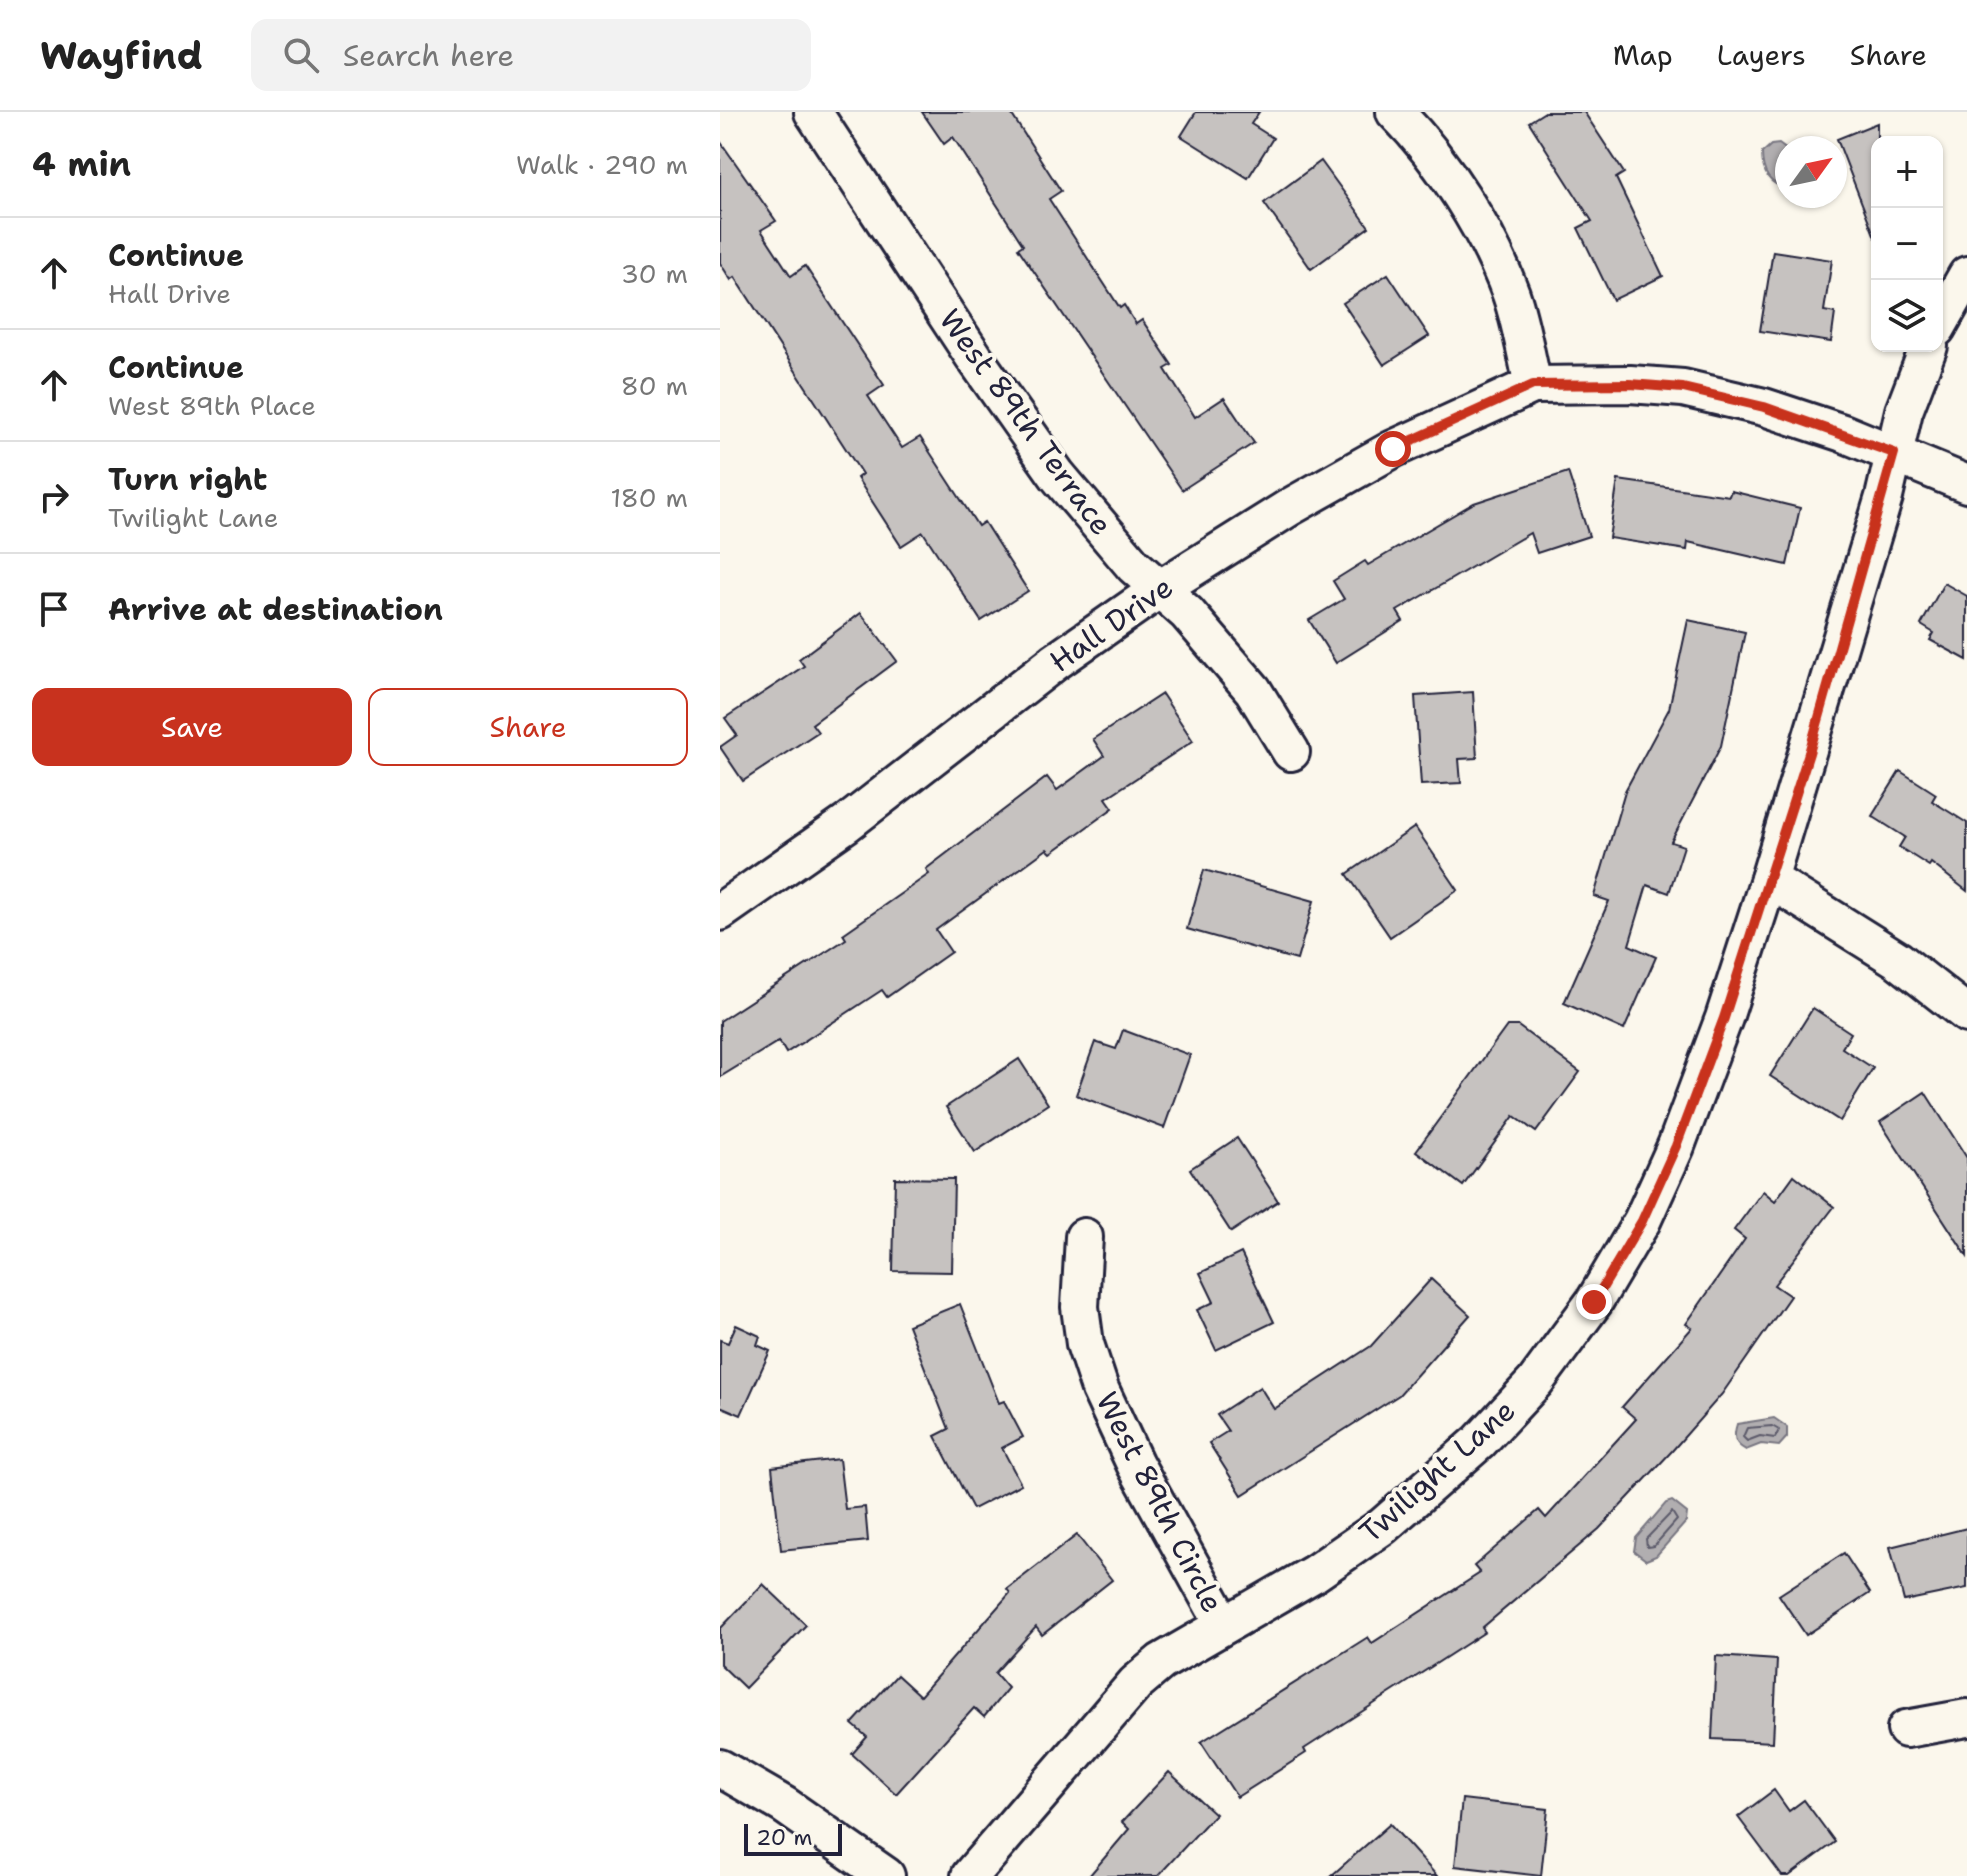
<!DOCTYPE html>
<meta charset="utf-8">
<style>
:root{--surface:#fff;--page:#f2f2f2;--text:#222;--muted:#767676;--line:#e0e0e0;--accent:#c8321e}
body{margin:0;font-family:"Shantell Sans",sans-serif;background:var(--page);color:var(--text)}
.controls{position:absolute;right:24px;top:24px;display:grid;overflow:hidden;border-radius:16px;box-shadow:0 2px 6px #0004}
.controls button{width:72px;height:72px;display:grid;place-items:center;padding:0;border:0;border-bottom:2px solid var(--line);background:var(--surface);color:var(--text);font:40px sans-serif}
.compass{position:absolute;left:1055px;top:24px;width:72px;height:72px;border-radius:50%;background:var(--surface);box-shadow:0 2px 6px #0004;rotate:57deg}
.scale{position:absolute;left:24px;bottom:20px;width:98px;box-sizing:border-box;padding-left:8px;border:4px solid #22223b;border-top:0;font-size:22px;line-height:28px;white-space:nowrap;color:#22223b;-webkit-text-stroke:6px #fbf7ec;paint-order:stroke}
.stop{position:absolute;width:24px;height:24px;margin:-18px;border:6px solid #c8321e;border-radius:50%;background:#fff}
.stop.end{background:#c8321e;border-color:#fff;box-shadow:0 2px 8px #0008}
.list{margin:0;padding:0;list-style:none}
h2{display:flex;justify-content:space-between;align-items:center;height:104px;margin:0;padding:0 32px;font-size:34px}
h2 small{font-size:26px;font-weight:400;color:var(--muted)}
.list li{display:grid;grid-template-columns:52px 1fr auto;gap:24px;align-items:center;box-sizing:border-box;height:112px;padding:0 32px;border-top:2px solid var(--line)}
.list b{display:block;font-size:30px;white-space:nowrap}
.list p{margin:0;font-size:26px;white-space:nowrap;color:var(--muted)}
.list em{font-size:26px;font-style:normal;color:var(--muted)}
.actions{display:flex;gap:16px;padding:24px 32px}
.actions a{flex:1;padding:18px 0;border:2px solid var(--accent);border-radius:16px;text-align:center;font-size:28px;color:var(--accent)}
.actions .main{background:var(--accent);color:#fff}
.icon{flex:none;width:44px;height:44px;fill:none;stroke:currentColor;stroke-width:2;stroke-linecap:round;stroke-linejoin:round}
.map{position:relative;flex:none;width:1247px;height:1764px;overflow:hidden}
header{display:flex;align-items:center;gap:48px;box-sizing:border-box;height:112px;padding:0 40px;background:var(--surface);border-bottom:2px solid var(--line)}
header strong{font-size:38px}
nav{display:flex;gap:44px;margin-inline-start:auto;font-size:28px}
.search{width:560px;height:72px;background:var(--page);display:flex;align-items:center;gap:20px;box-sizing:border-box;padding:0 28px;border-radius:16px;color:var(--muted);font-size:30px}
main{display:flex}
aside{flex:1;background:var(--surface)}
.map>svg:first-child{display:block}
.water{fill:#b1aeb0;stroke:#787681;stroke-width:2}
.lines{fill:none;stroke-linecap:round;stroke-linejoin:round}
.shore{stroke:#5b5a6a;stroke-width:2}
.building{fill:#c6c2c0;stroke:#22223b;stroke-width:2}
.street-casing{stroke:#22223b;stroke-width:42}
.street{stroke:#fbf7ec;stroke-width:36}
.route{stroke:#c8321e;stroke-width:10}
.labels{text-anchor:middle;dominant-baseline:central;stroke-width:8;stroke-linejoin:round;paint-order:stroke}
.street-label{font-size:30px;fill:#22223b;stroke:#fbf7ec}
</style>
<header>
<strong>Wayfind</strong>
<div class="search"><svg class="icon" aria-label="search" viewBox="0 0 24 24"><circle cx="10" cy="10" r="6"/><path d="M15 15l6 6"/></svg>Search here</div>
<nav><a>Map</a><a>Layers</a><a>Share</a></nav>
</header>
<main>
<aside>
<h2>4 min<small>Walk · 290 m</small></h2>
<ul class="list">
<li><svg class="icon" aria-label="ahead" viewBox="0 0 24 24"><path d="M12 20V5M6 11l6-6 6 6"/></svg><div><b>Continue</b><p>Hall Drive</p></div><em>30 m</em></li>
<li><svg class="icon" aria-label="ahead" viewBox="0 0 24 24"><path d="M12 20V5M6 11l6-6 6 6"/></svg><div><b>Continue</b><p>West 89th Place</p></div><em>80 m</em></li>
<li><svg class="icon" aria-label="right" viewBox="0 0 24 24"><path d="M7 20v-9h11M14 6l5 5-5 5"/></svg><div><b>Turn right</b><p>Twilight Lane</p></div><em>180 m</em></li>
<li><svg class="icon" aria-label="arrive" viewBox="0 0 24 24"><path d="M6 21V4h12l-3 4 3 4H6"/></svg><div><b>Arrive at destination</b></div></li>
</ul>
<div class="actions"><a class="main">Save</a><a>Share</a></div>
</aside>
<div class="map">
<svg width="1247" height="1764" viewBox="0 0 1247 1764">
<rect width="100%" height="100%" fill="#fbf7ec"/>
<filter id="ink" filterUnits="userSpaceOnUse"><feTurbulence type="fractalNoise" baseFrequency=".0125" numOctaves="2"/><feDisplacementMap in="SourceGraphic" scale="16" xChannelSelector="R" yChannelSelector="G"/><feConvolveMatrix kernelMatrix="1 2 1 2 8 2 1 2 1" color-interpolation-filters="sRGB"/></filter>
<g filter="url(#ink)">
<!-- water -->
<g class="water">
<path d="M 1059,32 L 1067,38 L 1067,76 C 1048,73 1042,59 1042,41 L 1051,33 Z"/>
<path d="M 1054,1306 L 1067,1315 L 1067,1325 L 1059,1334 L 1041,1332 L 1026,1338 C 1014,1332 1013,1324 1017,1312 Z"/>
<polygon points="952,1389 967,1401 966,1410 936,1444 926,1448 914,1439 916,1426 946,1391"/>
</g>
<g class="lines">
<!-- shore -->
<g class="shore">
<polygon points="1052,1314 1059,1318 1055,1326 1040,1324 1027,1329 1023,1325 1027,1316"/>
<polygon points="952,1400 957,1408 934,1434 927,1435 926,1427"/>
</g>
</g>
<!-- building -->
<g class="building">
<polygon points="202,0 290,0 341,79 329,87 400,196 404,193 416,212 422,208 452,253 445,257 475,305 504,286 534,331 462,378 298,136 303,133 233,25 224,32"/>
<polygon points="476,0 539,0 531,12 553,26 528,66 461,24"/>
<polygon points="825,0 864,0 904,61 896,66 943,164 893,188 858,116 872,109 809,10"/>
<polygon points="1157,11 1157,124 1155,125 1117,27"/>
<polygon points="0,29 56,109 41,118 71,164 85,154 164,273 148,284 182,336 200,325 258,414 264,410 308,479 261,509 203,420 181,434 137,366 142,362 15,165 11,168 0,151"/>
<polygon points="601,49 649,115 591,157 544,91"/>
<polygon points="1053,139 1112,148 1104,199 1115,201 1111,230 1040,219"/>
<polygon points="668,162 709,224 664,253 623,191"/>
<polygon points="848,360 869,424 817,441 810,421 677,499 683,509 616,551 589,508 624,487 613,469 645,449 648,453 754,391"/>
<polygon points="898,368 1009,384 1011,379 1080,396 1067,453 968,430 967,438 889,426"/>
<polygon points="1224,471 1247,484 1247,548 1210,528 1214,521 1201,513"/>
<polygon points="141,501 177,549 92,612 98,620 23,669 0,635 17,623 5,606 84,554 79,547"/>
<polygon points="968,508 1025,520 1001,634 951,730 964,734 949,781 927,773 909,833 936,845 904,918 844,891 889,789 874,784 905,679 949,597"/>
<polygon points="753,580 757,646 739,647 741,671 701,673 695,584"/>
<polygon points="442,582 473,629 386,686 393,696 331,741 327,737 216,818 231,840 167,885 162,878 66,941 59,929 0,965 0,909 126,827 123,822 209,762 206,757 327,665 337,678 384,644 373,627"/>
<polygon points="1180,659 1216,682 1212,689 1247,711 1247,779 1211,751 1209,754 1179,735 1185,725 1152,704"/>
<polygon points="695,715 738,778 670,825 627,762"/>
<polygon points="484,758 594,789 577,848 467,817"/>
<polygon points="1093,896 1131,921 1122,936 1153,956 1120,1009 1050,964"/>
<polygon points="787,914 798,914 860,960 816,1020 794,1004 743,1074 696,1039"/>
<polygon points="403,918 470,943 444,1016 356,983 375,930 396,937"/>
<polygon points="299,947 328,992 255,1040 226,995"/>
<polygon points="1205,980 1247,1046 1247,1144 1160,1010"/>
<polygon points="517,1026 558,1089 511,1120 470,1057"/>
<polygon points="1074,1063 1114,1095 1054,1173 1070,1184 1002,1282 952,1339 879,1417 762,1516 765,1520 584,1637 586,1641 517,1685 481,1630 648,1525 652,1531 760,1461 754,1454 819,1398 826,1406 916,1307 902,1295 972,1216 966,1212 1025,1127 1014,1118 1043,1079 1055,1089"/>
<polygon points="175,1066 234,1067 232,1160 173,1159"/>
<polygon points="521,1141 554,1210 496,1238 477,1198 494,1190 480,1161"/>
<polygon points="711,1167 750,1203 679,1283 522,1383 489,1331 508,1319 497,1303 540,1275 554,1297 651,1234"/>
<polygon points="240,1192 279,1291 284,1289 303,1325 282,1336 301,1372 253,1397 215,1324 229,1317 188,1213"/>
<polygon points="16,1213 40,1224 37,1233 50,1239 21,1303 0,1294 0,1228 8,1231"/>
<polygon points="119,1347 125,1397 145,1395 148,1429 61,1438 52,1355"/>
<polygon points="1247,1416 1247,1476 1184,1489 1170,1435"/>
<polygon points="357,1423 392,1468 322,1523 316,1515 275,1561 288,1576 264,1605 254,1596 176,1682 132,1642 147,1625 132,1612 177,1563 200,1584 290,1481 287,1477"/>
<polygon points="1124,1441 1150,1481 1086,1523 1059,1483"/>
<polygon points="43,1472 86,1513 25,1576 0,1552 0,1517"/>
<polygon points="996,1544 1057,1548 1053,1630 992,1627"/>
<polygon points="449,1660 495,1702 438,1764 369,1764 409,1717 402,1710"/>
<polygon points="1054,1678 1069,1699 1084,1688 1115,1730 1069,1764 1062,1764 1018,1705"/>
<polygon points="742,1687 828,1697 821,1764 735,1754"/>
<polygon points="670,1712 717,1764 611,1764"/>
</g>
<g class="lines">
<!-- street casing -->
<g class="street-casing">
<g id="street">
<polyline points="93,0 254,245 337,363 414,454 467,501 533,578 571,640"/>
<path d="M 675,0 C 722,47 768,119 791,182 C 801,211 806,243 813,273"/>
<polyline points="1217,216 1247,163"/>
<polyline points="1049,767 1178,848 1247,902"/>
<polyline points="0,800 126,712 335,550 441,476 570,395 673,337 813,273 910,272 963,276 1044,295 1123,321 1247,372"/>
<polyline points="364,1125 360,1195 365,1232 380,1277 415,1352 504,1513"/>
<polyline points="1186,1617 1247,1606"/>
<polyline points="0,1656 64,1693 166,1764"/>
<polyline points="250,1764 416,1571 441,1550 595,1461 663,1414 759,1330 815,1270 874,1190 922,1109 956,1034 1004,906 1049,767 1164,385 1184,299 1209,234"/>
</g>
</g>
<!-- street -->
<use href="#street" class="street"/>
</g>
</g>
<g class="lines" filter="url(#ink)">
<!-- route -->
<polyline class="route" points="673,337 813,273 910,272 963,276 1044,295 1174,341 1089,641 1004,906 956,1034 922,1109 874,1190"/>
</g>
<g class="labels">
<!-- street labels -->
<g class="street-label">
<text transform="translate(306 310) rotate(54)">West 89th Terrace</text>
<text transform="translate(391 512) rotate(-35)">Hall Drive</text>
<text transform="translate(717 1359) rotate(-42)">Twilight Lane</text>
<text transform="translate(440 1390) rotate(63)">West 89th Circle</text>
</g>
</g>
</svg>
<div class="controls">
<button>+</button>
<button>−</button>
<button><svg class="icon" aria-label="layers" viewBox="0 0 24 24"><path d="M12 4l9 5-9 5-9-5zM3 14l9 5 9-5"/></svg></button>
</div>
<svg class="compass" viewBox="-18 -18 36 36"><path d="M0-13l5 13h-10z" fill="#e53935"/><path d="M0 13l5-13h-10z" fill="#767676"/></svg>
<div class="scale">20 m</div>
<div class="stop" style="left:673px;top:337px"></div>
<div class="stop end" style="left:874px;top:1190px"></div>
</div>
</main>
